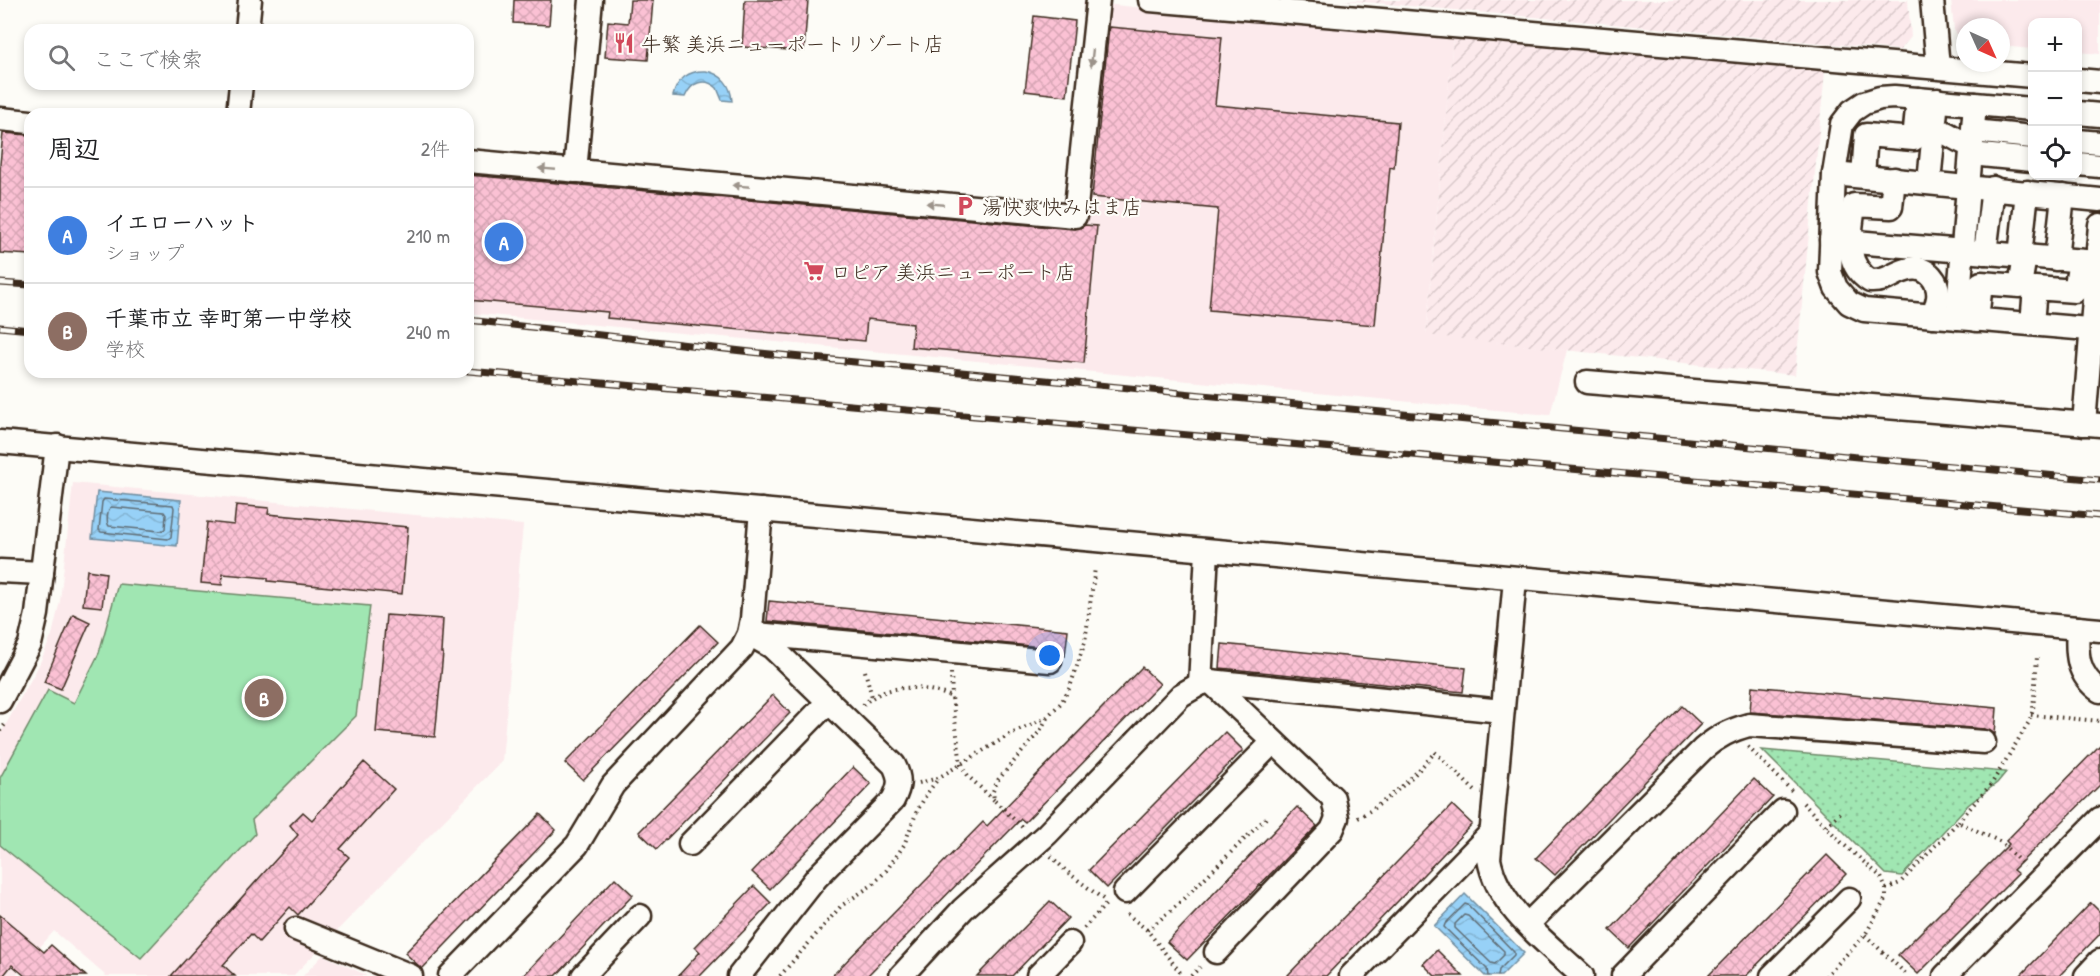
<!DOCTYPE html>
<html lang="ja">
<meta charset="utf-8">
<style>
:root{--surface:#fff;--page:#f6f6f6;--text:#202124;--muted:#757577;--line:#e0e0e0;--accent:#d1495b}
body{margin:0;font-family:"Patrick Hand","Klee One",sans-serif;background:var(--page);color:var(--text)}
.controls{position:absolute;right:18px;top:18px;display:grid;overflow:hidden;border-radius:12px;box-shadow:0 3px 9px #0003}
.controls button{width:54px;height:54px;display:grid;place-items:center;padding:0;border:0;border-bottom:2px solid var(--line);background:var(--surface);color:var(--text);font:30px sans-serif}
.compass{position:absolute;left:1956px;top:18px;width:54px;height:54px;border-radius:50%;background:var(--surface);box-shadow:0 3px 9px #0003;rotate:135deg}
.you{position:absolute;left:1050px;top:656px;width:21px;height:21px;margin:-15px;border:4px solid #fff;border-radius:50%;background:#1a73e8;box-shadow:0 0 0 9px #1a73e833}
.badge{display:grid;place-items:center;width:39px;height:39px;border-radius:50%;background:var(--accent);color:#fff;font-size:20px;font-weight:700}
.pin{position:absolute;translate:-50% -50%;border:3px solid #fff;box-shadow:0 2px 6px #0006}
.list{margin:0;padding:0;list-style:none}
h2{display:flex;justify-content:space-between;align-items:center;height:78px;margin:0;padding:0 24px;font-size:26px}
h2 small{font-size:20px;font-weight:400;color:var(--muted)}
.list li{display:grid;grid-template-columns:39px 1fr auto;gap:18px;align-items:center;box-sizing:border-box;height:96px;padding:0 24px;border-top:2px solid var(--line)}
.list b{display:block;font-size:22px;white-space:nowrap}
.list p{margin:0;font-size:20px;white-space:nowrap;color:var(--muted)}
.list em{font-size:20px;font-style:normal;color:var(--muted)}
.icon{flex:none;width:33px;height:33px;fill:none;stroke:currentColor;stroke-width:2;stroke-linecap:round;stroke-linejoin:round}
.map{position:relative;flex:none;width:2100px;height:976px;overflow:hidden}
.search{position:absolute;background:var(--surface);box-shadow:0 3px 9px #0003;left:24px;top:24px;width:450px;height:66px;display:flex;align-items:center;gap:15px;box-sizing:border-box;padding:0 21px;border-radius:18px;color:var(--muted);font-size:22px}
.panel{position:absolute;background:var(--surface);box-shadow:0 3px 9px #0003;left:24px;top:108px;width:450px;height:270px;border-radius:18px}
.map>svg:first-child{display:block}
.built{fill:#fceaec}
.industrial{fill:url(#industrial-furrows)}
.grass{fill:url(#grass-dots);stroke:#6e8868;stroke-width:1.5}
.pitch{fill:#a0e6b2;stroke:#6e8868;stroke-width:1.5}
.water{fill:url(#water-waves);stroke:#728ea0;stroke-width:1.5}
.lines{fill:none;stroke-linecap:round;stroke-linejoin:round}
.shore{stroke:#606d75;stroke-width:1.5}
.building{fill:url(#building-cross-hatch);stroke:#3b2a1e;stroke-width:1.5}
.minor-casing{stroke:#3b2a1e;stroke-width:27}
.path{stroke:#3b2a1e;stroke-width:4;stroke-dasharray:1.5 4.5;stroke-linecap:butt}
.minor{stroke:#fdfcf7;stroke-width:22}
.rail-casing{stroke:#3b2a1e;stroke-width:7}
.rail{stroke:#fdfcf7;stroke-width:4.5;stroke-dasharray:14;stroke-linecap:butt}
.oneway{fill:#9c938a}
.labels{text-anchor:middle;dominant-baseline:central;stroke-width:4.5;stroke-linejoin:round;paint-order:stroke}
.poi-label{font-size:20px;fill:#3b2a1e;stroke:#fdfcf7;text-anchor:start}
</style>
<div class="map">
<svg width="2100" height="976" viewBox="0 0 2100 976">
<defs>
<pattern id="industrial-furrows" width="10" height="10" patternUnits="userSpaceOnUse" patternTransform="scale(1.5)"><rect width="10" height="10" fill="#fceaec"/><path d="M-1 1l2-2M0 10L10 0M9 11l2-2" fill="none" stroke="#d9c9ca"/></pattern>
<pattern id="grass-dots" width="8" height="8" patternUnits="userSpaceOnUse" patternTransform="scale(1.5)"><rect width="8" height="8" fill="#a0e6b2"/><path d="M2 2h.1M6 6h.1" fill="none" stroke="#8bc599" stroke-width="1.8" stroke-linecap="round"/></pattern>
<pattern id="water-waves" width="16" height="10" patternUnits="userSpaceOnUse" patternTransform="scale(1.5)"><rect width="16" height="10" fill="#97d1f7"/><path d="M0 5q4-4 8 0t8 0" fill="none" stroke="#83b4d3"/></pattern>
<pattern id="building-cross-hatch" width="8" height="8" patternUnits="userSpaceOnUse" patternTransform="scale(1.5)"><rect width="8" height="8" fill="#fbc1d4"/><path d="M0 0l8 8M0 8l8-8" fill="none" stroke="#d8a6b6"/></pattern>
</defs>
<rect width="100%" height="100%" fill="#fdfcf7"/>
<filter id="ink" filterUnits="userSpaceOnUse"><feTurbulence type="fractalNoise" baseFrequency=".0167" numOctaves="2"/><feDisplacementMap in="SourceGraphic" scale="12" xChannelSelector="R" yChannelSelector="G"/><feConvolveMatrix kernelMatrix="1 2 1 2 8 2 1 2 1" color-interpolation-filters="sRGB"/></filter>
<g filter="url(#ink)">
<!-- built -->
<g class="built">
<polygon points="1951,0 2100,0 2100,54 2078,52 2078,22 2032,22 2032,49 2001,46 2001,27 1965,27 1964,43 1954,30"/>
<polygon points="1083,2 1453,38 1426,334 1567,350 1550,415 468,313 468,160 1082,224"/>
<polygon points="73,483 523,525 502,761 293,976 106,976 54,931 15,976 0,976 0,735 38,667 52,635 60,601"/>
<polygon points="323,955 364,974 366,976 303,976"/>
</g>
<!-- industrial -->
<g class="industrial">
<polygon points="1343,0 1908,0 1911,37 1900,50"/>
<polygon points="1453,38 1825,71 1795,375 1426,335"/>
</g>
<!-- grass -->
<polygon class="grass" points="1762,750 2006,772 1997,783 1968,805 1902,876 1886,874"/>
<!-- pitch -->
<polygon class="pitch" points="118,584 370,606 356,716 252,820 255,834 141,958 0,845 0,778 48,690 74,703 99,653"/>
<!-- water -->
<g class="water">
<path d="M 706,71 C 722,74 731,85 732,101 L 722,100 L 717,88 C 705,77 691,82 685,97 L 673,96 C 677,79 689,70 706,71 Z"/>
<polygon points="97,492 181,500 177,546 92,538"/>
<polygon points="1465,894 1524,953 1501,976 1485,976 1434,926"/>
</g>
<g class="lines">
<!-- shore -->
<g class="shore">
<polygon points="104,499 173,505 174,508 171,537 168,539 101,532 99,530 102,502"/>
<path d="M 111,507 L 164,512 L 166,515 L 165,529 L 161,531 L 109,526 C 106,522 107,510 111,507 Z"/>
<polygon points="1464,915 1468,916 1504,951 1504,955 1495,964 1491,963 1455,928 1455,924"/>
<polyline points="1488,976 1487,969 1444,927 1445,924 1465,904 1468,905 1514,952 1514,955 1499,970 1498,976"/>
</g>
</g>
<!-- building -->
<g class="building">
<polygon points="514,0 551,0 549,25 513,23"/>
<polygon points="630,0 653,0 648,60 605,57 608,21 628,23"/>
<polygon points="745,0 808,0 804,51 742,47"/>
<polygon points="1034,16 1075,21 1067,96 1025,91"/>
<polygon points="1109,27 1222,37 1215,105 1398,122 1394,168 1390,167 1375,325 1209,310 1218,209 1092,197"/>
<polygon points="3,133 30,135 30,255 0,253 0,164"/>
<polygon points="468,175 1074,229 1080,228 1085,225 1097,226 1084,363 911,347 913,324 867,319 865,341 607,318 608,312 468,300"/>
<polygon points="236,505 269,508 268,514 408,527 402,594 268,581 268,578 223,574 222,585 201,583 207,522 234,525"/>
<polygon points="87,570 106,573 102,607 83,605"/>
<polygon points="769,601 1068,630 1065,656 1051,648 767,621"/>
<polygon points="73,614 90,622 61,689 44,682"/>
<polygon points="386,615 443,619 441,653 443,653 435,737 376,732"/>
<polygon points="700,625 718,642 583,780 565,763"/>
<polygon points="1222,644 1466,668 1463,692 1220,668"/>
<polygon points="1142,667 1160,684 1025,822 1021,819 867,976 832,976 983,822 987,826"/>
<polygon points="1752,686 1997,708 1995,734 1985,729 1750,712"/>
<polygon points="773,695 790,713 657,849 639,832"/>
<polygon points="1682,706 1701,724 1555,875 1536,858"/>
<polygon points="1225,732 1243,750 1107,888 1089,870"/>
<polygon points="2100,745 2100,785 2013,870 2018,874 1918,974 1898,955 2009,844 2006,841"/>
<polygon points="364,762 394,789 340,849 349,857 313,898 298,915 290,907 259,942 251,934 223,965 235,976 171,976 298,835 290,825 303,812 312,820"/>
<polygon points="853,767 871,784 770,889 752,872"/>
<polygon points="1754,779 1773,797 1629,948 1610,930"/>
<polygon points="1452,805 1472,824 1326,976 1287,976"/>
<polygon points="1297,807 1317,826 1187,960 1167,942"/>
<polygon points="540,814 556,830 422,969 405,953"/>
<polygon points="1827,855 1846,874 1746,976 1708,976"/>
<polygon points="615,878 633,895 556,976 523,976"/>
<polygon points="754,886 771,903 700,976 678,976 700,952 695,947"/>
<polygon points="1050,901 1068,918 1012,976 977,976"/>
<polygon points="2091,903 2100,912 2100,934 2059,976 2020,976"/>
<polygon points="0,915 44,952 51,945 86,976 25,976 12,965 3,976 0,976"/>
<polygon points="1437,950 1463,976 1435,976 1423,964"/>
</g>
<g class="lines">
<!-- minor casing -->
<g class="minor-casing">
<g id="minor">
<polyline points="1150,0 2032,76"/>
<polyline points="1932,0 1938,67"/>
<polyline points="247,30 250,0"/>
<polyline points="2078,80 2100,82"/>
<polyline points="2032,109 1894,97 1880,98 1864,103 1852,111 1842,124 1834,174 1830,272 1836,288 1849,303 1864,310 2100,330"/>
<polyline points="2078,113 2100,115"/>
<polyline points="238,114 241,84"/>
<polyline points="0,119 30,122"/>
<path d="M 1934,129 C 1949,131 1957,143 1972,145"/>
<polyline points="1973,131 2032,137"/>
<polyline points="2078,141 2100,143"/>
<polyline points="1971,154 2032,160"/>
<polyline points="468,161 1075,216 1098,0"/>
<polyline points="2078,164 2100,166"/>
<polyline points="575,171 591,0"/>
<polyline points="1834,174 2100,200"/>
<polyline points="1863,176 1866,135 1914,139 1918,99"/>
<path d="M 1894,179 L 1891,207 L 1854,205 C 1851,233 1842,263 1870,281 C 1888,282 1894,272 1910,269 C 1927,265 1940,282 1938,298 C 1937,304 1935,310 1933,316"/>
<polyline points="1929,182 1937,100"/>
<polyline points="1831,240 2097,262"/>
<polyline points="1985,253 1993,188"/>
<polyline points="2020,256 2027,192"/>
<polyline points="2056,259 2063,196"/>
<polyline points="1957,318 1975,104"/>
<polyline points="1977,320 1981,283 2020,286 2025,256"/>
<polyline points="2032,324 2035,288 2075,291 2080,261"/>
<polyline points="1587,382 2100,425"/>
<polyline points="2084,424 2100,225"/>
<polyline points="0,442 2100,630"/>
<polyline points="0,571 42,573"/>
<path d="M 1515,579 L 1489,859 C 1498,909 1548,943 1582,976"/>
<path d="M 2078,628 C 2076,654 2077,675 2100,691"/>
<polyline points="756,634 1050,661"/>
<polyline points="1210,681 1333,798 1337,818 1332,830 1216,952"/>
<polyline points="1200,684 1207,551"/>
<polyline points="0,701 30,644 37,614 57,446"/>
<polyline points="690,844 829,701"/>
<polyline points="1125,892 1273,742"/>
<path d="M 1528,924 L 1703,749 C 1718,736 1731,730 1749,725 L 1984,742"/>
<polyline points="296,929 411,976"/>
<polyline points="450,976 577,845 613,785 742,648 749,634 752,619 761,510"/>
<polyline points="583,976 640,916"/>
<path d="M 739,976 L 817,877 L 893,800 C 900,786 901,779 894,765 L 772,647 L 749,634"/>
<polyline points="901,976 963,909 1047,834 1181,695 1200,684 1210,681 1502,711"/>
<polyline points="1038,976 1070,943"/>
<polyline points="1351,976 1490,834"/>
<polyline points="1623,976 1783,811"/>
<polyline points="1772,976 1849,899"/>
<polyline points="1945,976 2100,819"/>
<polyline points="2086,976 2100,961"/>
</g>
</g>
<!-- path -->
<g class="path">
<polyline points="865,671 872,697"/>
<polyline points="951,673 952,697"/>
<path d="M 863,705 C 887,682 923,685 952,697 L 961,765 L 969,777 L 994,800"/>
<polyline points="2031,715 2100,721"/>
<polyline points="0,731 7,722"/>
<polyline points="1748,747 1792,791"/>
<polyline points="919,783 938,778 1009,735 1047,717 1061,703 1070,687 1085,642 1095,568"/>
<polyline points="1803,803 1842,843 1881,877 1886,889 1886,898 1865,935 1826,976"/>
<path d="M 1358,818 C 1389,800 1412,779 1435,752 L 1475,791"/>
<polyline points="1958,822 1992,783 2029,722 2033,710 2037,657"/>
<polyline points="1826,826 1840,813"/>
<polyline points="1022,827 994,800 993,791 998,780 1040,731 1047,718"/>
<polyline points="1051,856 1066,871 1103,899"/>
<polyline points="1886,889 1900,883 1958,822 2001,842 2024,866"/>
<polyline points="1127,914 1147,930 1183,976"/>
<polyline points="1084,928 1108,902"/>
<polyline points="1147,930 1172,910 1267,817"/>
<polyline points="1865,935 1908,976"/>
<polyline points="780,976 841,906 872,885 886,871 904,845 917,811 928,792 938,779"/>
<polyline points="1191,976 1200,967"/>
</g>
<!-- minor -->
<use href="#minor" class="minor"/>
<!-- rail casing -->
<g class="rail-casing">
<g id="rail">
<polyline points="0,283 30,285"/>
<polyline points="468,320 760,353 2100,480"/>
<polyline points="0,327 30,330"/>
<polyline points="468,371 2100,516"/>
</g>
</g>
<!-- rail -->
<use href="#rail" class="rail"/>
</g>
<!-- one-way arrows -->
<defs><path id="oneway-solid" d="M-6-.8H1V-3.2L6.5 0L1 3.2V.8H-6Z" transform="scale(1.5)"/></defs>
<g class="oneway">
<use href="#oneway-solid" transform="translate(1092 58) rotate(96)"/>
<use href="#oneway-solid" transform="translate(547 169) rotate(-175)"/>
<use href="#oneway-solid" transform="translate(741 186) rotate(-175)"/>
<use href="#oneway-solid" transform="translate(935 204) rotate(-175)"/>
</g>
</g>
<!-- icons -->
<defs>
<g id="restaurant-bare" transform="scale(1.62)"><path d="M-5-6h1v4h1v-4h1v4h1v-4h1v5L-1.5 .5V6h-2V.5L-5-1ZM5-6V6H3V1.5H1.5Q1.5-4 5-6Z" fill="#d1495b" stroke="#fdfcf7" stroke-width="2.5" paint-order="stroke"/></g>
<g id="parking-bare" transform="scale(1.62)"><path d="M-3.5-5.5H1a3.5 3.5 0 0 1 0 7H-1V5.5H-3.5ZM-1-3.4V-.6H.8a1.4 1.4 0 0 0 0-2.8Z" fill="#d1495b" stroke="#fdfcf7" stroke-width="2.5" paint-order="stroke"/></g>
<g id="supermarket-bare" transform="scale(1.62)"><path d="M-6-5.5h2.5l.6 2H6L4.5 2H-2.5L-4.4-4H-6ZM-1.5 3.2a1.3 1.3 0 1 0 .1 0ZM3 3.2a1.3 1.3 0 1 0 .1 0Z" fill="#d1495b" stroke="#fdfcf7" stroke-width="2.5" paint-order="stroke"/></g>
</defs>
<g fill-rule="evenodd">
<use href="#restaurant-bare" x="624" y="43"/>
<use href="#parking-bare" x="965" y="206"/>
<use href="#supermarket-bare" x="814" y="271"/>
</g>
<g class="labels">
<!-- poi labels -->
<g class="poi-label">
<text x="641" y="43">牛繁 美浜ニューポートリゾート店</text>
<text x="982" y="206">湯快爽快みはま店</text>
<text x="831" y="271">ロピア 美浜ニューポート店</text>
</g>
</g>
</svg>
<div class="controls">
<button>+</button>
<button>−</button>
<button><svg class="icon" aria-label="locate" viewBox="0 0 24 24"><circle cx="12" cy="12" r="6"/><path d="M12 2v4M12 18v4M2 12h4M18 12h4"/></svg></button>
</div>
<svg class="compass" viewBox="-18 -18 36 36"><path d="M0-13l5 13h-10z" fill="#e53935"/><path d="M0 13l5-13h-10z" fill="#757577"/></svg>
<div class="you"></div>
<div class="pin badge" style="left:504px;top:242px;background:#3f7fe0">A</div>
<div class="pin badge" style="left:264px;top:698px;background:#8d6e63">B</div>
<div class="search"><svg class="icon" aria-label="search" viewBox="0 0 24 24"><circle cx="10" cy="10" r="6"/><path d="M15 15l6 6"/></svg>ここで検索</div>
<section class="panel">
<h2>周辺<small>2件</small></h2>
<ul class="list">
<li><span class="badge" style="background:#3f7fe0">A</span><div><b>イエローハット</b><p>ショップ</p></div><em>210 m</em></li>
<li><span class="badge" style="background:#8d6e63">B</span><div><b>千葉市立 幸町第一中学校</b><p>学校</p></div><em>240 m</em></li>
</ul>
</section>
</div>
